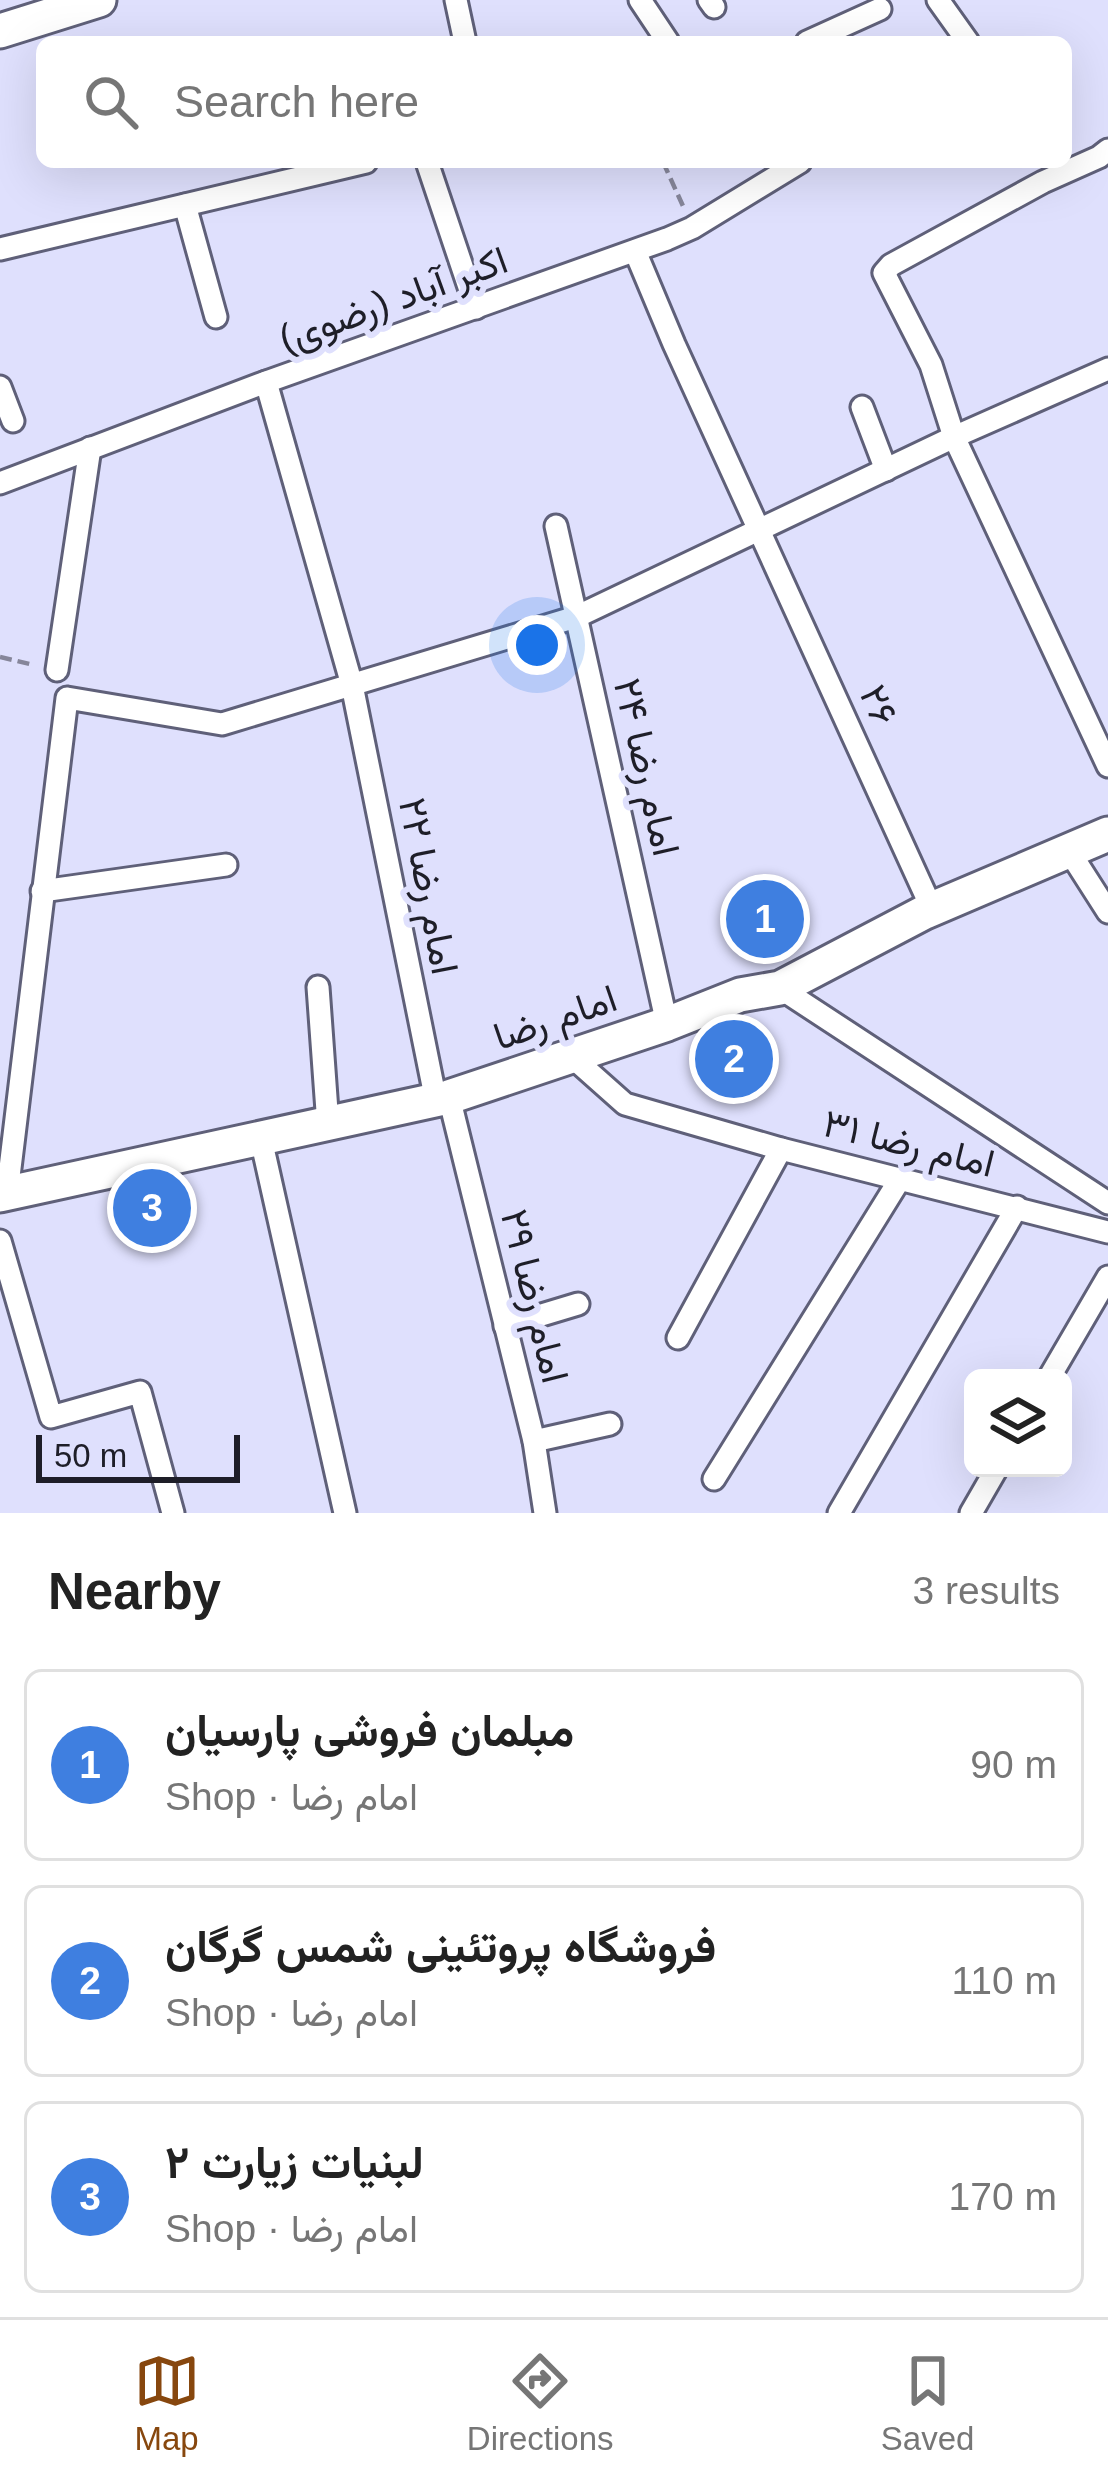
<!DOCTYPE html>
<meta charset="utf-8">
<style>
:root{--surface:#fff;--page:#f2f2f2;--text:#222;--muted:#767676;--line:#e0e0e0;--accent:#87470e}
body{margin:0;font-family:Arial,Vazirmatn,sans-serif;background:var(--page);color:var(--text)}
.controls{position:absolute;right:36px;bottom:36px;display:grid;overflow:hidden;border-radius:18px;box-shadow:0 12px 48px #0002}
.controls button{width:108px;height:108px;display:grid;place-items:center;padding:0;border:0;border-bottom:3px solid var(--line);background:var(--surface);color:var(--text);font:60px sans-serif}
.scale{position:absolute;left:36px;bottom:30px;width:204px;box-sizing:border-box;padding-left:12px;border:6px solid #1e1e28;border-top:0;font-size:33px;line-height:42px;white-space:nowrap;color:#1e1e28;-webkit-text-stroke:9px #dfe0fd;paint-order:stroke}
.you{position:absolute;left:537px;top:645px;width:42px;height:42px;margin:-30px;border:9px solid #fff;border-radius:50%;background:#1a73e8;box-shadow:0 0 0 18px #1a73e833}
.badge{display:grid;place-items:center;width:78px;height:78px;border-radius:50%;background:var(--accent);color:#fff;font-size:39px;font-weight:700}
.pin{position:absolute;translate:-50% -50%;border:6px solid #fff;box-shadow:0 3px 12px #0006}
.list{margin:0;padding:0;list-style:none}
h2{display:flex;justify-content:space-between;align-items:center;height:156px;margin:0;padding:0 48px;font-size:51px}
h2 small{font-size:39px;font-weight:400;color:var(--muted)}
.list li{display:grid;grid-template-columns:78px 1fr auto;gap:36px;align-items:center;box-sizing:border-box;height:192px;margin:0 24px 24px;padding:0 24px;border:3px solid var(--line);border-radius:18px}
.list b{display:block;font-size:45px;white-space:nowrap}
.list p{margin:0;font-size:39px;white-space:nowrap;color:var(--muted)}
.list em{font-size:39px;font-style:normal;color:var(--muted)}
.icon{flex:none;width:66px;height:66px;fill:none;stroke:currentColor;stroke-width:2;stroke-linecap:round;stroke-linejoin:round}
.map{position:relative;flex:none;width:1108px;height:1513px;overflow:hidden}
.search{position:absolute;background:var(--surface);box-shadow:0 12px 48px #0002;left:36px;right:36px;top:36px;height:132px;display:flex;align-items:center;gap:30px;box-sizing:border-box;padding:0 42px;border-radius:18px;color:var(--muted);font-size:45px}
.sheet{height:804px;background:var(--surface)}
nav{display:flex;justify-content:space-around;align-items:center;box-sizing:border-box;height:168px;border-top:3px solid var(--line);background:var(--surface);font-size:33px;color:var(--muted)}
nav a{display:grid;justify-items:center;gap:6px}
nav .on{color:var(--accent)}
.map>svg:first-child{display:block}
.lines{fill:none;stroke-linecap:round;stroke-linejoin:round}
.street-casing{stroke:#5f6079;stroke-width:27}
.secondary-casing{stroke:#5f6079;stroke-width:39}
.path{stroke:#86869a;stroke-width:4.5;stroke-dasharray:12 6;stroke-linecap:butt}
.street{stroke:#fff;stroke-width:21}
.secondary{stroke:#fff;stroke-width:33}
.labels{text-anchor:middle;dominant-baseline:central;stroke-width:12;stroke-linejoin:round;paint-order:stroke}
.street-label{font-size:39px;fill:#1e1e28;stroke:#dfe0fd}
</style>
<div class="map">
<svg width="1108" height="1513" viewBox="0 0 1108 1513">
<rect width="100%" height="100%" fill="#dfe0fd"/>
<g class="lines">
<!-- street casing -->
<g class="street-casing">
<g id="street">
<polyline points="456,0 465,42"/>
<polyline points="640,0 668,42"/>
<polyline points="709,0 714,7"/>
<polyline points="938,0 968,42"/>
<polyline points="807,42 880,9"/>
<polyline points="1108,150 1099,157 1043,182 891,265 884,273 931,365 954,437 1108,766"/>
<polyline points="427,162 476,308"/>
<polyline points="185,205 216,317"/>
<polyline points="0,249 366,162"/>
<polyline points="635,251 674,344 932,909"/>
<polyline points="266,382 352,685 436,1101"/>
<polyline points="0,387 13,421"/>
<polyline points="862,407 886,470"/>
<polyline points="0,483 266,382 667,239 692,228 800,162"/>
<polyline points="556,526 667,1024"/>
<polyline points="57,670 90,448"/>
<polyline points="1069,851 1108,912"/>
<polyline points="42,891 226,865"/>
<polyline points="318,987 328,1125"/>
<polyline points="780,988 1108,1203"/>
<polyline points="571,1056 625,1104 781,1149 1108,1232"/>
<polyline points="449,1097 534,1441 545,1513"/>
<polyline points="261,1139 345,1513"/>
<polyline points="7,1193 67,698 222,724 576,617 954,437 1108,369"/>
<polyline points="0,1241 51,1417 140,1392 173,1513"/>
<polyline points="505,1326 578,1304"/>
<polyline points="678,1338 781,1149"/>
<polyline points="1049,1378 1108,1277"/>
<polyline points="534,1441 610,1424"/>
<polyline points="714,1479 900,1179"/>
<polyline points="839,1513 1017,1207"/>
<polyline points="971,1513 997,1468"/>
</g>
</g>
<!-- secondary casing -->
<g class="secondary-casing">
<g id="secondary">
<polyline points="0,31 99,0"/>
<polyline points="0,1195 449,1097 667,1024 740,995 780,988 925,912 1108,834"/>
</g>
</g>
<!-- path -->
<g class="path">
<polyline points="663,162 683,206"/>
<polyline points="0,657 34,665"/>
</g>
<!-- street -->
<use href="#street" class="street"/>
<!-- secondary -->
<use href="#secondary" class="secondary"/>
</g>
<g class="labels">
<!-- street labels -->
<g class="street-label">
<text transform="translate(393 299) rotate(-20)">اکبر آباد (رضوی)</text>
<text transform="translate(879 705) rotate(66)">۲۶</text>
<text transform="translate(647 767) rotate(77)">امام رضا ۲۴</text>
<text transform="translate(429 886) rotate(79)">امام رضا ۲۲</text>
<text transform="translate(555 1017) rotate(-19)">امام رضا</text>
<text transform="translate(909 1143) rotate(14)">امام رضا ۳۱</text>
<text transform="translate(535 1296) rotate(76)">امام رضا ۲۹</text>
</g>
</g>
</svg>
<div class="controls">
<button><svg class="icon" aria-label="layers" viewBox="0 0 24 24"><path d="M12 4l9 5-9 5-9-5zM3 14l9 5 9-5"/></svg></button>
</div>
<div class="scale">50 m</div>
<div class="you"></div>
<div class="pin badge" style="left:765px;top:919px;background:#3f7fe0">1</div>
<div class="pin badge" style="left:734px;top:1059px;background:#3f7fe0">2</div>
<div class="pin badge" style="left:152px;top:1208px;background:#3f7fe0">3</div>
<div class="search"><svg class="icon" aria-label="search" viewBox="0 0 24 24"><circle cx="10" cy="10" r="6"/><path d="M15 15l6 6"/></svg>Search here</div>
</div>
<section class="sheet">
<h2>Nearby<small>3 results</small></h2>
<ul class="list">
<li><span class="badge" style="background:#3f7fe0">1</span><div><b>مبلمان فروشی پارسیان</b><p>Shop · امام رضا</p></div><em>90 m</em></li>
<li><span class="badge" style="background:#3f7fe0">2</span><div><b>فروشگاه پروتئینی شمس گرگان</b><p>Shop · امام رضا</p></div><em>110 m</em></li>
<li><span class="badge" style="background:#3f7fe0">3</span><div><b>لبنیات زیارت ۲</b><p>Shop · امام رضا</p></div><em>170 m</em></li>
</ul>
</section>
<nav>
<a class="on"><svg class="icon" aria-label="map" viewBox="0 0 24 24"><path d="M3 6l6-2 6 2 6-2v14l-6 2-6-2-6 2zM9 4v14M15 6v14"/></svg>Map</a>
<a><svg class="icon" aria-label="directions" viewBox="0 0 24 24"><path d="M12 3l9 9-9 9-9-9zM9 14v-3h6M13 9l2 2-2 2"/></svg>Directions</a>
<a><svg class="icon" aria-label="saved" viewBox="0 0 24 24"><path d="M7 4h10v16l-5-4-5 4z"/></svg>Saved</a>
</nav>
